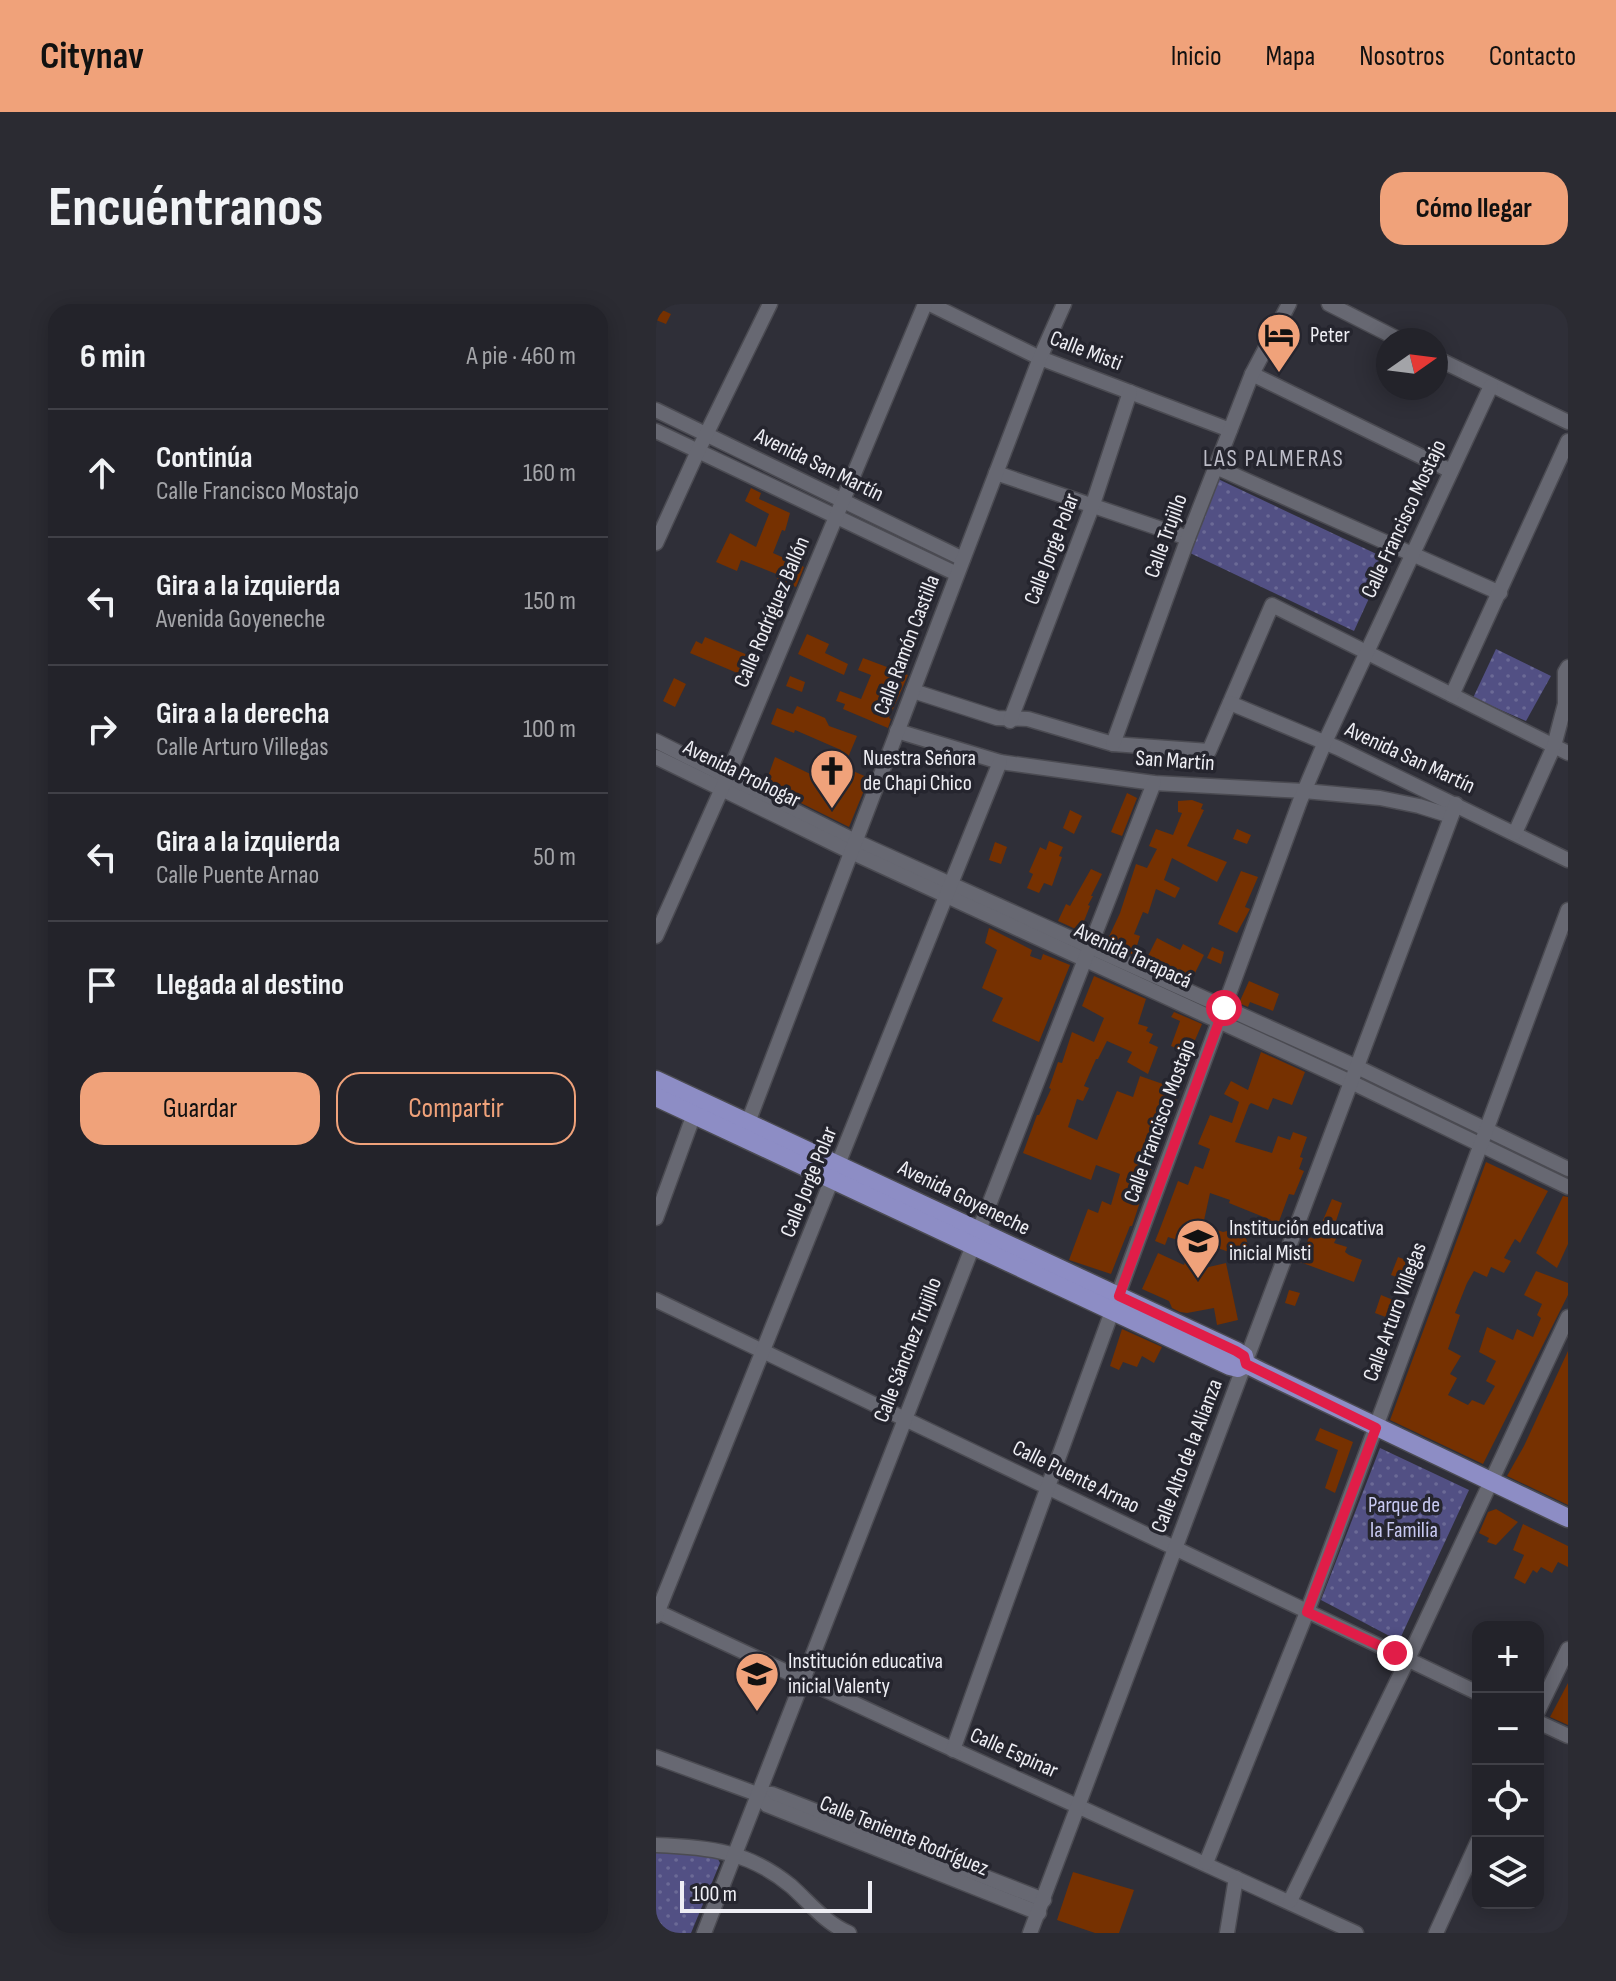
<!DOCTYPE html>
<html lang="es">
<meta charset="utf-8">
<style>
:root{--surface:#23232a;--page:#2b2b32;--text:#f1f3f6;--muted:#a3a4a8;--line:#404047;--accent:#f0a27a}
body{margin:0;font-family:"Sofia Sans Condensed",sans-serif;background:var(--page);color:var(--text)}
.controls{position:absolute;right:24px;bottom:24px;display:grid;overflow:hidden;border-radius:16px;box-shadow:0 4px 20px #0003}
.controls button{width:72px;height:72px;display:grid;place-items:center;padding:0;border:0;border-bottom:2px solid var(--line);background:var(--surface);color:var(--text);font:40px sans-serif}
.compass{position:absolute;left:720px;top:24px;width:72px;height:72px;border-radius:50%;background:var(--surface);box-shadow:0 4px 20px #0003;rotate:76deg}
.scale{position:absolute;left:24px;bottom:20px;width:192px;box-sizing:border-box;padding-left:8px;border:4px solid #eeeef4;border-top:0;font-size:22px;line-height:28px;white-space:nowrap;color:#eeeef4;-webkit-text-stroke:6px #25252e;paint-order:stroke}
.stop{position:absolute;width:24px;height:24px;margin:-18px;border:6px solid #e11d48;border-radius:50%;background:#fff}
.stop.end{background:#e11d48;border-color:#fff;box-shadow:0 2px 8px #0008}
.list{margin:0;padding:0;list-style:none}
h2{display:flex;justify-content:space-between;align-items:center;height:104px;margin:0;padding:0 32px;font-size:34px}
h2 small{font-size:26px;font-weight:400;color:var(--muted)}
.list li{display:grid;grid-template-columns:52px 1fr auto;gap:24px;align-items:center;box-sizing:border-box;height:128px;padding:0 32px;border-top:2px solid var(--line)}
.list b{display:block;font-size:30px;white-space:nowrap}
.list p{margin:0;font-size:26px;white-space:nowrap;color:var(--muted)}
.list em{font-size:26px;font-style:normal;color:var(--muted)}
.actions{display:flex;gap:16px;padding:24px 32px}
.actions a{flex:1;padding:18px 0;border:2px solid var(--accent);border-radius:24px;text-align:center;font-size:28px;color:var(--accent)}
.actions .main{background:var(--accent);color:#111}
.icon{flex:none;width:44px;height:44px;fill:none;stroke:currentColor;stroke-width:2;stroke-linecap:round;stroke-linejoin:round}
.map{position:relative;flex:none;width:912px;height:1629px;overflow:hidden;border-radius:24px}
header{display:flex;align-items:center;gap:48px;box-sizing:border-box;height:112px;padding:0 40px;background:var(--accent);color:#111}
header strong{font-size:38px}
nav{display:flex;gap:44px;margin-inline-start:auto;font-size:28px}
.intro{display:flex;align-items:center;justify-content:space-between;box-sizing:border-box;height:192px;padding:0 48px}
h1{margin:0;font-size:56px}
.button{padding:20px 36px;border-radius:24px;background:var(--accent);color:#111;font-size:28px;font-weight:700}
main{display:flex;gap:48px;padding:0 48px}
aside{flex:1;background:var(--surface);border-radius:24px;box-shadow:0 4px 20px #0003}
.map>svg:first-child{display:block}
.grass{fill:url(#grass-dots)}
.building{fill:#763101}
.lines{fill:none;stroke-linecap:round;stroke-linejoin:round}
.minor-casing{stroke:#4b4b52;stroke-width:17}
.major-casing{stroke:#4b4b52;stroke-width:21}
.minor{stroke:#676872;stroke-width:14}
.major{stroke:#8d8dc5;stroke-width:18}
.route{stroke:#e11d48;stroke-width:10}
.labels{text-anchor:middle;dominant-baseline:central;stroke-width:7;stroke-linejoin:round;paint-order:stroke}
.poi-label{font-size:22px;fill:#eeeef4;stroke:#25252e;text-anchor:start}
.street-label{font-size:22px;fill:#eeeef4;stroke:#25252e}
.park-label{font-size:22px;fill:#c8c9f1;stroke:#25252e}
.neighbourhood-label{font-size:24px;letter-spacing:2px;fill:#bdbdc8;stroke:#25252e}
</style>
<header>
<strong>Citynav</strong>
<nav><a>Inicio</a><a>Mapa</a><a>Nosotros</a><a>Contacto</a></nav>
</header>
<div class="intro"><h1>Encuéntranos</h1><a class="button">Cómo llegar</a></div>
<main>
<aside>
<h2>6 min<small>A pie · 460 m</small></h2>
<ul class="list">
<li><svg class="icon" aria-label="ahead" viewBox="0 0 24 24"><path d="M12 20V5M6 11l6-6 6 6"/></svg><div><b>Continúa</b><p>Calle Francisco Mostajo</p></div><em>160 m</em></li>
<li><svg class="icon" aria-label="left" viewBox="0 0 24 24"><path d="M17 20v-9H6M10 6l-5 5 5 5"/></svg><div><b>Gira a la izquierda</b><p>Avenida Goyeneche</p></div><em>150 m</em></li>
<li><svg class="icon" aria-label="right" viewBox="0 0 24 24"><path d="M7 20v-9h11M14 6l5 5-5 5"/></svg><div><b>Gira a la derecha</b><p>Calle Arturo Villegas</p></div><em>100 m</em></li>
<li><svg class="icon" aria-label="left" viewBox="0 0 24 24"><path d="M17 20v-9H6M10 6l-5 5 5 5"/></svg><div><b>Gira a la izquierda</b><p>Calle Puente Arnao</p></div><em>50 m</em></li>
<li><svg class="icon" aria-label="arrive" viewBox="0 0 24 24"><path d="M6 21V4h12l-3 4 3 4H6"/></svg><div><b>Llegada al destino</b></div></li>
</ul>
<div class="actions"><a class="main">Guardar</a><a>Compartir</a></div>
</aside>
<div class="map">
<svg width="912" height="1629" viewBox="0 0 912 1629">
<defs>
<pattern id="grass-dots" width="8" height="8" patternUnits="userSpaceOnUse" patternTransform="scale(2)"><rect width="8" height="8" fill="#525084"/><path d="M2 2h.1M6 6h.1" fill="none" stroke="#6b6a96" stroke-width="1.8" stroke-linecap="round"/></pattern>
</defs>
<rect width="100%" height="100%" fill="#2f2f38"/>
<!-- grass -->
<g class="grass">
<polygon points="562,175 731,255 698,327 534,249"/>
<polygon points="840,345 895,372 870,417 817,394"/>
<polygon points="724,1144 813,1186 743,1337 665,1296"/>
<polygon points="0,1545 37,1547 62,1555 64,1559 35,1629 0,1629"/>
</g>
<!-- building -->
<g class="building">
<polygon points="0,3 15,10 10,20 0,16"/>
<polygon points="95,184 105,189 103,195 134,209 129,227 126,226 117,249 148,263 140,283 121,275 123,271 85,256 81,267 60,258 74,229 100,243 113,210 89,197"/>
<polygon points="151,330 173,340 169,349 192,360 188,371 142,350"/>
<polygon points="49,333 94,352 86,371 34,349 40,337 46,340"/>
<polygon points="207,354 252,371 233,414 235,415 232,424 187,405 189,400 180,397 184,387 205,395 215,371 202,366"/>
<polygon points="134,372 149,378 146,388 130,382"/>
<polygon points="18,374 30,380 19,403 7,397"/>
<polygon points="141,402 169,414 173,422 201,432 188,463 213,474 193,523 109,481 119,453 171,478 185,446 139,426 138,429 115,420 121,404 137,410"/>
<polygon points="471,489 481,494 466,532 455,528"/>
<polygon points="536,496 547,500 545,505 548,506 531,542 571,558 561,578 516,554 508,576 524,584 519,594 500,585 492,610 487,608 478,630 484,632 478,651 450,639 464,609 480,560 491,564 501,545 493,542 500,525 517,531 526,509 522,508 522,497"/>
<polygon points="414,506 426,512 418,530 407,524"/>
<polygon points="581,525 595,531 591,540 577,535"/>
<polygon points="393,537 407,543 403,552 406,553 396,582 388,579 383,589 371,584 377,570 373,568 384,543 390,546"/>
<polygon points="339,538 351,543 345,560 333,556"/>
<polygon points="435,565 446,570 435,592 437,592 432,601 434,602 424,627 402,617 410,600 414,602"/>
<polygon points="585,567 602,573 589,603 594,605 581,629 562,620"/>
<polygon points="333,624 376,646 374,652 385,656 387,650 414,661 383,738 336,717 347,694 326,684 341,646 329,639"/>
<polygon points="501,634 524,646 527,640 548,651 536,675 517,666 516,669 506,664 509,659 492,652"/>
<polygon points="556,643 568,648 565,660 551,654"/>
<polygon points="438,672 490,695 482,720 492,723 490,727 497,730 493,739 502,743 492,770 471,758 476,748 451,737 442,755 440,755 428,782 433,784 427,797 421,795 412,823 441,836 461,787 477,793 484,772 524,786 510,825 503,823 488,860 496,862 476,922 474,922 455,970 413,956 432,905 442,909 446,897 455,901 464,870 440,861 435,876 367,849 381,811 383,811 395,785 393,784 402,758 406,759 416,728 438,738 448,714 426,702"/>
<polygon points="593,677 623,690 617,707 594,698 592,703 583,699"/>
<polygon points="518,708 546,720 533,750 515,742 524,717 515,713"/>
<polygon points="605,748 649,768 636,801 617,794 612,806 595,799 593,801 579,838 616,849 622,832 634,836 637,828 651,833 644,853 647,854 643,865 648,867 638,891 633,890 617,934 604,929 609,917 615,916 573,899 574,896 554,889 547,921 567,928 587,923 596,956 550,940 540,966 570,959 582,1016 561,1021 558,1004 531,1009 524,1008 516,1004 513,997 486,985 502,949 528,961 535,940 512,933 509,941 499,937 505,922 522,877 532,881 539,862 547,865 554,845 542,840 554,811 576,819 583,798 568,790 575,777 592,786"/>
<polygon points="830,858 892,887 864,939 859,935 848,954 855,957 848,969 835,963 831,973 818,967 811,979 799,1009 804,1011 792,1045 805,1052 794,1070 801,1074 792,1091 812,1101 816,1096 828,1101 839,1082 830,1077 840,1057 823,1048 831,1023 857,1036 861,1025 877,1033 885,1014 881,1011 886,1000 868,991 880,967 912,979 912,991 827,1160 734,1116"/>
<polygon points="907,892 912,893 912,940 901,964 880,949"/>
<polygon points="676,895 686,899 679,920 686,923 678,939 691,943 689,948 693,951 706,956 698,978 644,958 653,933 659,935"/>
<polygon points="742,953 765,962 758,980 735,971"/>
<polygon points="633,986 644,989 639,1002 629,999"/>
<polygon points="725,991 747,1000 740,1017 719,1009"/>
<polygon points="466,1025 506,1043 498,1059 486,1052 481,1063 467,1058 463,1066 454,1062"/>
<polygon points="912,1047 912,1201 851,1172 868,1142"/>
<polygon points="664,1124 697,1138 679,1189 669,1184 682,1146 659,1136"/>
<polygon points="840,1205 862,1218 840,1241 831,1238 833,1234 823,1229 832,1208"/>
<polygon points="867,1220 912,1242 912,1263 902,1258 896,1269 885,1263 881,1269 877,1266 869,1280 858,1274 868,1251 857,1246"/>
<polygon points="912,1379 912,1421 894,1413"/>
<polygon points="417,1568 478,1586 463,1629 439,1629 401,1616"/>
</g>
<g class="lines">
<!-- minor casing -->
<g class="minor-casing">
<g id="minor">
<polyline points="274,0 384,54 574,126"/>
<polyline points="673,0 744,36"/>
<polyline points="780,54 912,118"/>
<polyline points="596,70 795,167"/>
<polyline points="0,106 307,255"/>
<polyline points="0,127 301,270"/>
<polyline points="560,163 844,289"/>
<polyline points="340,169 532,234"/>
<polyline points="0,239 42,147 114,0"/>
<polyline points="257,387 341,414 372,415 457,440 553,447 616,301 912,449"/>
<polyline points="796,391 912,137"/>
<polyline points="574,399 682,444 912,556"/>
<polyline points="354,417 436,203 474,88"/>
<polyline points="241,427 344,458 498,479 648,487 724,494 763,502 795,512"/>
<polyline points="0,437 199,537 701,763 912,865"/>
<polyline points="457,440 532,234 596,70 633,0"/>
<polyline points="0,453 195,548 695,778 912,883"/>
<polyline points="859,529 898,442 909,400 909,368 912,363"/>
<polyline points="0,632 72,471 269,0"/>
<polyline points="88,829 384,54 408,0"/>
<polyline points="0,914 41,802"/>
<polyline points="0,996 822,1389"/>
<polyline points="0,1307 283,1439 700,1629"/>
<polyline points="0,1312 344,458"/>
<polyline points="882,1407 912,1345"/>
<polyline points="882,1418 912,1432"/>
<path d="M 297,1446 C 410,1128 528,813 644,497 L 669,438 L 835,82"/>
<polyline points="0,1453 101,1490 116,1490 388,1596"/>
<polyline points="101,1490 111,1501 383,1609"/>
<path d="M 0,1541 C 52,1543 93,1547 135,1582 C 154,1599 169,1619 193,1629"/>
<polyline points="550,1559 651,1308 912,606"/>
<polyline points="634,1597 752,1355 912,1013"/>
<polyline points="48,1629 498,479"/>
<polyline points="374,1629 800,500"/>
<polyline points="571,1629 580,1574"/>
<polyline points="780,1629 822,1537"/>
</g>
</g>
<!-- major casing -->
<g class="major-casing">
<g id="major">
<polyline points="0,776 580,1047 588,1052 590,1060 606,1068 912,1214"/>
<polyline points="0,793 574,1062 582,1064 590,1060"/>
</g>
</g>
<!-- minor -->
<use href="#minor" class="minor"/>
<!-- major -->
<use href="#major" class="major"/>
</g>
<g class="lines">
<!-- route -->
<polyline class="route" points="568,704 463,992 580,1047 588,1052 590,1060 720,1124 651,1308 739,1349"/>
</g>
<!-- icons -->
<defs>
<g id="hotel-pin" transform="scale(2.3)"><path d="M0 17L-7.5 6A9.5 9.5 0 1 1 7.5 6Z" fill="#f0a27a" stroke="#25252e"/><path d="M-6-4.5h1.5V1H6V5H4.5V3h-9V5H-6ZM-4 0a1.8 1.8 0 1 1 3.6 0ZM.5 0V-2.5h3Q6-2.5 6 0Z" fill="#111"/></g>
<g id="church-pin" transform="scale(2.3)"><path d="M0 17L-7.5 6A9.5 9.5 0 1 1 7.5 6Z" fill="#f0a27a" stroke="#25252e"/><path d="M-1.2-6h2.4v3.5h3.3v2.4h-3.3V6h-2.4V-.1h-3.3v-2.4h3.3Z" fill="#111"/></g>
<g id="school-pin" transform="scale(2.3)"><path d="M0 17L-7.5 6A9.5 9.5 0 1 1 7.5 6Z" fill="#f0a27a" stroke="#25252e"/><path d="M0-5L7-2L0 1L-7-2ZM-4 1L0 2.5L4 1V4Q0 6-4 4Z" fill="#111"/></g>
</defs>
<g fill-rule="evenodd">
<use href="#hotel-pin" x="623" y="31"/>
<use href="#church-pin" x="176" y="467"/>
<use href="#school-pin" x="542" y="937"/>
<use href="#school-pin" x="101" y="1370"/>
</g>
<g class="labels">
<!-- poi labels -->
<g class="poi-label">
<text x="654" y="31">Peter</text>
<text x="207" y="454">Nuestra Señora<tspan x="207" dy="25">de Chapi Chico</tspan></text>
<text x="573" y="924">Institución educativa<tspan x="573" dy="25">inicial Misti</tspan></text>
<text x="132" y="1357">Institución educativa<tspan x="132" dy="25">inicial Valenty</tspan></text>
</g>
<!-- street labels -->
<g class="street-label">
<text transform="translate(430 47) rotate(21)">Calle Misti</text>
<text transform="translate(163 161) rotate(26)">Avenida San Martín</text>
<text transform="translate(748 215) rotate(-65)">Calle Francisco Mostajo</text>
<text transform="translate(510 232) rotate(-70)">Calle Trujillo</text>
<text transform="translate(396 245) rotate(-69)">Calle Jorge Polar</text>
<text transform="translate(116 308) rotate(-67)">Calle Rodríguez Ballón</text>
<text transform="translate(251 341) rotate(-69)">Calle Ramón Castilla</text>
<text transform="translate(754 454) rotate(25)">Avenida San Martín</text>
<text transform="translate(519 457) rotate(4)">San Martín</text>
<text transform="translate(86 470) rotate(26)">Avenida Prohogar</text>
<text transform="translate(477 652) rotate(25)">Avenida Tarapacá</text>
<text transform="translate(504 817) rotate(-70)">Calle Francisco Mostajo</text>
<text transform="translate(153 878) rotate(-68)">Calle Jorge Polar</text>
<text transform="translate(308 894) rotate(26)">Avenida Goyeneche</text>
<text transform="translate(739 1008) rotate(-70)">Calle Arturo Villegas</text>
<text transform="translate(252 1046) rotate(-69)">Calle Sánchez Trujillo</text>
<text transform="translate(531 1152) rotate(-69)">Calle Alto de la Alianza</text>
<text transform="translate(420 1173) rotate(26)">Calle Puente Arnao</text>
<text transform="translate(358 1449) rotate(24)">Calle Espinar</text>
<text transform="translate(248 1532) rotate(22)">Calle Teniente Rodríguez</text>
</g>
<!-- park labels -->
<g class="park-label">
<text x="748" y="1201">Parque de<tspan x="748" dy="25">la Familia</tspan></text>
</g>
<!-- neighbourhood labels -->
<g class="neighbourhood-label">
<text x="618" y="154">LAS PALMERAS</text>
</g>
</g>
</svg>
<div class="controls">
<button>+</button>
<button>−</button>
<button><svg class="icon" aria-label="locate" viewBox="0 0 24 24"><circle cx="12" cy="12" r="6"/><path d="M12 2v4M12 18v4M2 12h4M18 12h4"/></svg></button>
<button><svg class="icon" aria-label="layers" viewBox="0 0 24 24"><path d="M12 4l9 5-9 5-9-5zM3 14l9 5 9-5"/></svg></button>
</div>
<svg class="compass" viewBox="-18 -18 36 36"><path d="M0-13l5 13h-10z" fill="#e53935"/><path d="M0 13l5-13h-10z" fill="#a3a4a8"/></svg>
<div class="scale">100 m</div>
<div class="stop" style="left:568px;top:704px"></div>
<div class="stop end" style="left:739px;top:1349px"></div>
</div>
</main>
